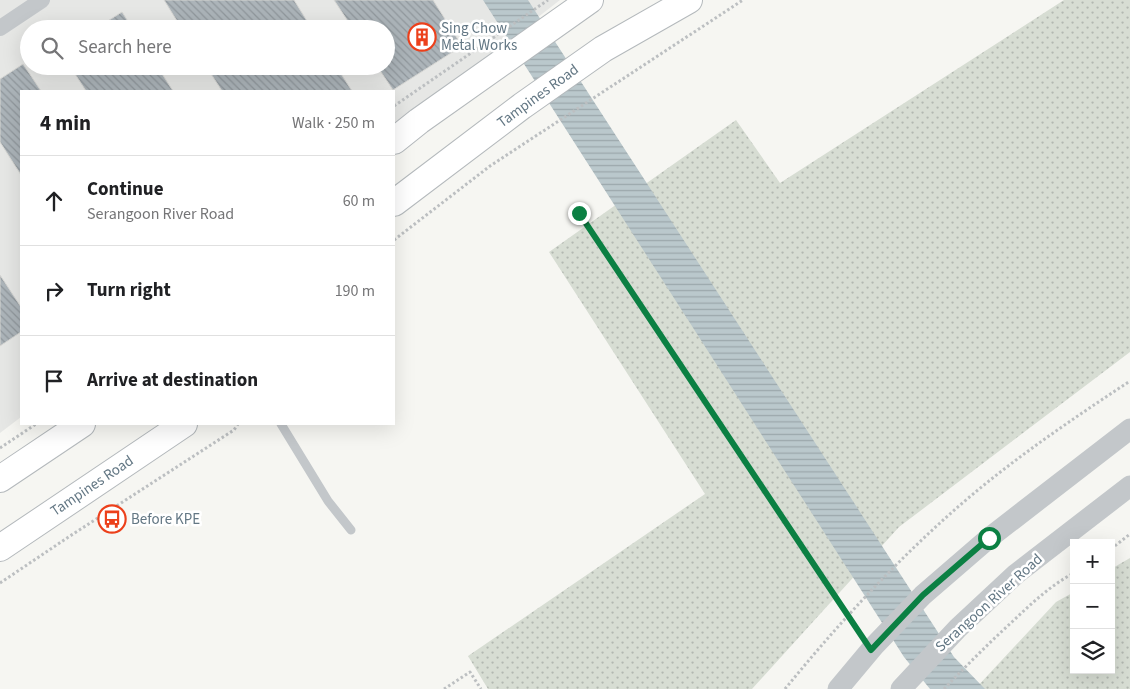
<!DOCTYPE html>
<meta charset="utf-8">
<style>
:root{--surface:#fff;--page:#f6f6f6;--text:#202124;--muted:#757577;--line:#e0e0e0}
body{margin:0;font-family:"Source Sans 3",sans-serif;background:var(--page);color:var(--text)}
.controls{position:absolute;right:15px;bottom:15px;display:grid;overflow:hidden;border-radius:0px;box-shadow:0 5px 20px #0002}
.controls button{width:45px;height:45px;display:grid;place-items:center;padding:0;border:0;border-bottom:1px solid var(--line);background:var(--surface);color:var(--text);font:25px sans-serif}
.stop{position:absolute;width:15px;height:15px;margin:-11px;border:4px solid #0b8043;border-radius:50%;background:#fff}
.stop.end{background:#0b8043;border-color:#fff;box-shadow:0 1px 5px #0008}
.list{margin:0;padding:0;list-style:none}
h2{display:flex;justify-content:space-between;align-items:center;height:65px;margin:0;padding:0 20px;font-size:21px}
h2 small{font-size:16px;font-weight:400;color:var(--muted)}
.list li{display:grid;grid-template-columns:32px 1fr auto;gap:15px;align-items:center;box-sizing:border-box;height:90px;padding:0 20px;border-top:1px solid var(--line)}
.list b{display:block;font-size:19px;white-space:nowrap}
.list p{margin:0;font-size:16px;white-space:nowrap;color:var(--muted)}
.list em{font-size:16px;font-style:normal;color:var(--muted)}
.icon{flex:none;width:28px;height:28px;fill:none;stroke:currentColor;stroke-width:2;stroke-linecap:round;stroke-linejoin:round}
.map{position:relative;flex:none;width:1130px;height:689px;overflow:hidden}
.search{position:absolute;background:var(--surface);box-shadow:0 5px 20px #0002;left:20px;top:20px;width:375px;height:55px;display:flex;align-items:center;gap:12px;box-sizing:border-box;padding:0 18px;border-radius:28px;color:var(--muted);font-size:19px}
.panel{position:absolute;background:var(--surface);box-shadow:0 5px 20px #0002;left:20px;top:90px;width:375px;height:335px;border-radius:0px}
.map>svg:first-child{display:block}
.built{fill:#e6e7e5;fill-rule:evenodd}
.grass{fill:url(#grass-dots)}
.water{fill:url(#water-rules)}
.building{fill:url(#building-back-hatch);stroke:#d7d7d4}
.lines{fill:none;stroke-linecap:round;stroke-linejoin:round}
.primary-casing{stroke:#b4b9bc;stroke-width:28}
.path{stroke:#bcbfc1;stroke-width:3;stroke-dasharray:2.5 2.5;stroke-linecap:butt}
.service{stroke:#c3c7ca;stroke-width:9}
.minor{stroke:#c3c7ca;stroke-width:16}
.tertiary{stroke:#c3c7ca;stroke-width:21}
.primary{stroke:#fff;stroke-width:26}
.route{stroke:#0b8043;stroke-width:6}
.labels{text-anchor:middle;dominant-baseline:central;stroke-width:5;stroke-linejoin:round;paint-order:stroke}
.poi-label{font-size:15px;fill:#637784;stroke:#fff;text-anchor:start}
.street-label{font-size:15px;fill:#637784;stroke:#fff}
</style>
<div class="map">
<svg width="1130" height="689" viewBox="0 0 1130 689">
<defs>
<pattern id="grass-dots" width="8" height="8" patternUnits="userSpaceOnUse" patternTransform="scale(1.25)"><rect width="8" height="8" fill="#d7ddd3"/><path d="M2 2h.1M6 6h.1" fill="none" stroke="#b2b8b1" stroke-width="1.8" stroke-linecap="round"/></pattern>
<pattern id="water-rules" width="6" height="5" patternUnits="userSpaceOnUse" patternTransform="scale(1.25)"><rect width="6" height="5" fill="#bac8cc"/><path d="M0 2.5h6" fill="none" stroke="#9ba7ab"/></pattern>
<pattern id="building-back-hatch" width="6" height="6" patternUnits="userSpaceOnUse" patternTransform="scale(1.25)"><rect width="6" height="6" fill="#acb4b9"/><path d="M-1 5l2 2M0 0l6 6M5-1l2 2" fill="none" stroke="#90979c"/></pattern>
</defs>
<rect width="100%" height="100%" fill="#f6f6f2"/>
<!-- built -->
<path class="built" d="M 0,0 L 560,0 L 394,129 L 394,91 L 21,91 L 21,417 L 0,433 ZM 29,29 L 386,29 L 386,66 L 29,66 Z"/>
<!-- grass -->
<g class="grass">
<polygon points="1064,0 1130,0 1130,352 899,527 752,689 488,689 468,656 705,494 549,252 736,120 780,183"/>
<polygon points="1130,558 1130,689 975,689 1056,602 1074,592 1074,670 1111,670 1111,569"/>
</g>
<!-- water -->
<polygon class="water" points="483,0 528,0 954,657 985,689 930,689 904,657"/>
<!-- building -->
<g class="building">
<polygon points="164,0 294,0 312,29 182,29"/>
<polygon points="334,0 433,0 462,46 393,90 377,66 386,66 386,29 353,29"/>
<polygon points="122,12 133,29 95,29"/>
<polygon points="23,64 41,91 21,91 21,175 0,142 0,79"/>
<polygon points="70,66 157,66 173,91 86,91"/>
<polygon points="206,66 336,66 352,91 222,91"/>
<polygon points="0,275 21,307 21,332 0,346"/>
</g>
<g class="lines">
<!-- primary casing -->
<g class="primary-casing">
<g id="primary">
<polyline points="394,141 419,121 590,0"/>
<polyline points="394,203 522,106 603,49 689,0"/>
<polyline points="0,479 82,424"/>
<polyline points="0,548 184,424"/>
</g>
</g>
<!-- path -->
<g class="path">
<polyline points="394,106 548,0"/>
<polyline points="579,213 860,634"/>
<polyline points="394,240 490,166 743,0"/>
<polyline points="0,448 36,424"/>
<polyline points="1111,549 1130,534"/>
<polyline points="0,583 70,536 234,430 238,424"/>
<polyline points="444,689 470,672 481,689"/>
<path d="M 785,689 C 838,624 896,561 959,506 C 1013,459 1071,420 1130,381"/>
<path d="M 944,689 C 966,666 989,643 1013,621 C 1032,603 1051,585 1074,573"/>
</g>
<!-- service -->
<polyline class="service" points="281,424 328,501 351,530"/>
<!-- minor -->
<polyline class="minor" points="0,28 42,0"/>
<!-- tertiary -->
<g class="tertiary">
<polyline points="838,689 874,646 923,595 989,538 1130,429"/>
<polyline points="901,689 958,628 1016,574 1130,486"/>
</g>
<!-- primary -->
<use href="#primary" class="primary"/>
</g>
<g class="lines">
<!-- route -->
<polyline class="route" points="579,213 871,650 923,595 989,538"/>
</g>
<!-- icons -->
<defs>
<g id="building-ring" transform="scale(1.4375)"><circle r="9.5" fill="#fff" stroke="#ec401b" stroke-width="1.5"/><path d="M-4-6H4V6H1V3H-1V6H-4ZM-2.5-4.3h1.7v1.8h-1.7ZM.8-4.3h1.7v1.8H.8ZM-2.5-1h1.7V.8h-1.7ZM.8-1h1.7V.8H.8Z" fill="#ec401b"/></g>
<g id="bus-ring" transform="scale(1.4375)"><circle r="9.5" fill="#fff" stroke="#ec401b" stroke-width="1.5"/><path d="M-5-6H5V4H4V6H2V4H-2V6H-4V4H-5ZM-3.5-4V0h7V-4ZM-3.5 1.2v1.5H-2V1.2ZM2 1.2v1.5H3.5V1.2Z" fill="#ec401b"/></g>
</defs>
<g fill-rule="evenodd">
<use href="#building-ring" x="422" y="37"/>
<use href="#bus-ring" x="112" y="519"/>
</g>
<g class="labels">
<!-- poi labels -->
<g class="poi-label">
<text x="441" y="28">Sing Chow<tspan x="441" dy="17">Metal Works</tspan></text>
<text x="131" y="519">Before KPE</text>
</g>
<!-- street labels -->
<g class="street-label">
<text transform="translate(538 96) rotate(-36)">Tampines Road</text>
<text transform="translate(92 486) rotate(-34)">Tampines Road</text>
<text transform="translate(989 603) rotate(-42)">Serangoon River Road</text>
</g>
</g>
</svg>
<div class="controls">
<button>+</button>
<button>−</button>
<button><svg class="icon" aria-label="layers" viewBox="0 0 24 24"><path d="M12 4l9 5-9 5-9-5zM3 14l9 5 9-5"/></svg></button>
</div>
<div class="stop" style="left:989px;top:538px"></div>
<div class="stop end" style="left:579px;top:213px"></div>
<div class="search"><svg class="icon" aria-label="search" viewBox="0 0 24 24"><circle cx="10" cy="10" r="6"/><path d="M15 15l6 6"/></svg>Search here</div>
<section class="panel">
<h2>4 min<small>Walk · 250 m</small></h2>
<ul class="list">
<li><svg class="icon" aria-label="ahead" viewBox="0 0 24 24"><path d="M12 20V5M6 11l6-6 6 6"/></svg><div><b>Continue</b><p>Serangoon River Road</p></div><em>60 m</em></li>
<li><svg class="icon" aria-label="right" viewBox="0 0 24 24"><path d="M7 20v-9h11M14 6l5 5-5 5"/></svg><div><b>Turn right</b></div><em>190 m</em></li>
<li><svg class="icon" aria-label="arrive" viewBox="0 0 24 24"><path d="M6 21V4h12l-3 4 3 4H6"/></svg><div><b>Arrive at destination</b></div></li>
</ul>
</section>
</div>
